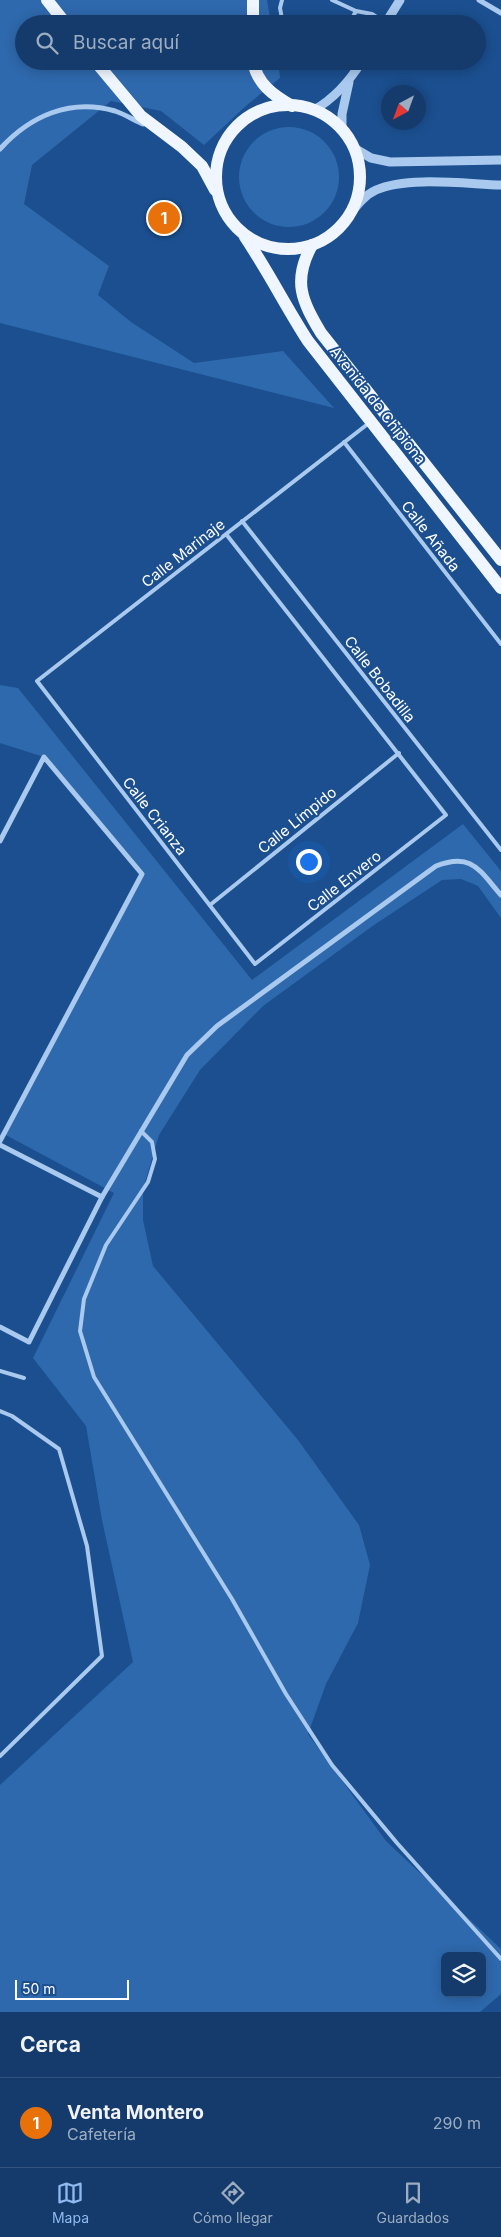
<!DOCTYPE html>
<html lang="es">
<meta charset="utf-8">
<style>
:root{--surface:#143b6b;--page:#1d4271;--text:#f1f3f6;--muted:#9dadc1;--line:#33557e;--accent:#90b9f0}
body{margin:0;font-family:Inter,sans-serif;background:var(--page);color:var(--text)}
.controls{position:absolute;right:15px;bottom:15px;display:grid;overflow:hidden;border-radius:8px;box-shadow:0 2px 12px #0003}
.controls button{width:45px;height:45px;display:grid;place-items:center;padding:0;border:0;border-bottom:1px solid var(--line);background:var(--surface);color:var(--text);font:25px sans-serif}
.compass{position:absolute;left:381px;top:85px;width:45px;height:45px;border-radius:50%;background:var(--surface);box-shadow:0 2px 12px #0003;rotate:221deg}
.scale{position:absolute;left:15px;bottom:12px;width:114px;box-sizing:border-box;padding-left:5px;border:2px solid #fff;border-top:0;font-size:14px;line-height:18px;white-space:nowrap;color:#fff;-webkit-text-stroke:4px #1b4f8f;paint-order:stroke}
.you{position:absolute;left:308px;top:861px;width:18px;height:18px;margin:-12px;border:4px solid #fff;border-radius:50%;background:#1a73e8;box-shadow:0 0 0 8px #1a73e833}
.badge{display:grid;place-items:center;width:32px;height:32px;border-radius:50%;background:var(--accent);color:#fff;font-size:16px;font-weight:700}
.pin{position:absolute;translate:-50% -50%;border:2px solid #fff;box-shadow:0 1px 5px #0006}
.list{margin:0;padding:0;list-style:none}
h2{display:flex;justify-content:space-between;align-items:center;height:65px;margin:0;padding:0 20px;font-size:21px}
h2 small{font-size:16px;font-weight:400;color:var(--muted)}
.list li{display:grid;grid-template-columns:32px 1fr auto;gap:15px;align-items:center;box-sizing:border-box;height:90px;padding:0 20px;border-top:1px solid var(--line)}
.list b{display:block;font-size:19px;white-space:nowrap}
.list p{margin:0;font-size:16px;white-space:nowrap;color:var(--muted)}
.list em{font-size:16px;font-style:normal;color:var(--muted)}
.icon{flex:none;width:28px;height:28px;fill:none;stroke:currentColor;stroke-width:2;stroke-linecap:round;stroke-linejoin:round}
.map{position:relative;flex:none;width:501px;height:2012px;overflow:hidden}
.search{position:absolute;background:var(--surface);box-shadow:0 2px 12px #0003;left:15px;right:15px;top:15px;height:55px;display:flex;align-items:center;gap:12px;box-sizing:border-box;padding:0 18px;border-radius:28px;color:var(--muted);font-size:19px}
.sheet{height:155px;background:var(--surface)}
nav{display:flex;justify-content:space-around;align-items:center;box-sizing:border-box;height:70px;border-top:1px solid var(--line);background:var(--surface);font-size:14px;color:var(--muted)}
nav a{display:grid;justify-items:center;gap:2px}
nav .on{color:var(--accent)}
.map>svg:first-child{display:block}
.green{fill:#2e69ad;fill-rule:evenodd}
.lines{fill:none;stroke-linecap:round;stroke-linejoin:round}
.service{stroke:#a9c9ee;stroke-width:4}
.minor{stroke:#a9c9ee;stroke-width:5}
.tertiary{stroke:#a9c9ee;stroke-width:9}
.primary{stroke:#f0f6ff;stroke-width:12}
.labels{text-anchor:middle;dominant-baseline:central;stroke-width:4;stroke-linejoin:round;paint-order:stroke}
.street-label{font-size:15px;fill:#fff;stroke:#1b4f8f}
</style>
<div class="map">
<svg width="501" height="2012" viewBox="0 0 501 2012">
<rect width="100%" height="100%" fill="#1b4f8f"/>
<!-- green -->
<g class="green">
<polygon points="0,0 267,0 271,24 24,24 24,61 278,61 280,78 247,105 204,145 161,111 111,101 32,165 24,204 109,266 98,295 131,322 194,363 283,351 334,408 0,323"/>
<circle cx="289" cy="177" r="50"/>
<path d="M 0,685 L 18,688 L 252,980 L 463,824 L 501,871 L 501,918 L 478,886 L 461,879 L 442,880 L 374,925 L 263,1006 L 200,1070 L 159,1135 L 143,1189 L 143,1220 L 153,1266 L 298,1440 L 359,1525 L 370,1565 L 358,1623 L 326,1684 L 308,1734 L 386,1841 L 501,1949 L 501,1994 L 480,2012 L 0,2012 L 0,1785 L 133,1662 L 102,1520 L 86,1426 L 33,1358 L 114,1193 L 4,1134 L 142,874 L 44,757 L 0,743 ZM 445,1956 L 482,1956 L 482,1993 L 445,1993 Z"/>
</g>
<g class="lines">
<!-- service -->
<g class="service">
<polyline points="282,0 280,8 283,24"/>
<polyline points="332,0 356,11"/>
<polyline points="349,24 356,11 372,14 386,23"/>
<polyline points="344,442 501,644"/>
<polyline points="242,521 501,850"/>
<polyline points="226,534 446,815 255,964 37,681 369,423"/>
<polyline points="210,905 399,753"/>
<polyline points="141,1131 152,1142 155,1159 148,1182 106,1245 84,1299 80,1331 94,1377 232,1599 286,1694 332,1765 397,1843 501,1959"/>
<polyline points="0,1371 24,1378"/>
<polyline points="0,1411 12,1416 59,1449 87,1546 102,1656 0,1756"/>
</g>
<!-- minor -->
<g class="minor">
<polyline points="479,0 501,13"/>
<path d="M 0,149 C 30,116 70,98 115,111 C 124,114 134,120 143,124"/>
<polyline points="0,841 44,757 142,874 0,1141"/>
<polyline points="0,1145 102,1197"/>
<path d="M 0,1327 L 29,1342 L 102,1197 L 187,1055 L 217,1026 L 436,866 C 472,852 479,870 501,895"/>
</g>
<!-- tertiary -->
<g class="tertiary">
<polyline points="385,24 400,0"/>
<path d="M 314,110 C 335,98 349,82 362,61"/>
<polyline points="342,130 342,114 349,82"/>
<polyline points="354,148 371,158 390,162 501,160"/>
<path d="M 351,213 C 358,204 365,195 376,190 C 408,176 466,184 501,185"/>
</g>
<!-- primary -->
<g class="primary">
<polyline points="47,0 66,24"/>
<polyline points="253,24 253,0"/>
<polyline points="95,61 141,116 182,147 202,166 215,190"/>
<path d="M 253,61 C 257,84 273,95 292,106"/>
<circle cx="288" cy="177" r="72"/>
<path d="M 245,237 C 268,271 286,307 308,341 L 501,588"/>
<path d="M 312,245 C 292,281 302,301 321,333 L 501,560"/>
</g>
</g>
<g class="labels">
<!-- street labels -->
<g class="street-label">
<text transform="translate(378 405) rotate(52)">Avenida de Chipiona</text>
<text transform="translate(431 536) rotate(52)">Calle Añada</text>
<text transform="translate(183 553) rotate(-38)">Calle Marinaje</text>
<text transform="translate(380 679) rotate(52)">Calle Bobadilla</text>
<text transform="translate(155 816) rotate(52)">Calle Crianza</text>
<text transform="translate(297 820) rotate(-39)">Calle Límpido</text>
<text transform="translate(344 881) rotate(-38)">Calle Envero</text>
</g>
</g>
</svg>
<div class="controls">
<button><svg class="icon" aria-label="layers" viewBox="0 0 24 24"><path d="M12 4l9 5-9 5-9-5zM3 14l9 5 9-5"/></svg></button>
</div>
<svg class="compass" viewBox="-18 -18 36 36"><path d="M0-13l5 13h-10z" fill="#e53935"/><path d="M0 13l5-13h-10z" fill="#9dadc1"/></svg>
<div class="scale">50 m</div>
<div class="you"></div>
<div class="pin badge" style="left:164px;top:218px;background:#e8710a">1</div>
<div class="search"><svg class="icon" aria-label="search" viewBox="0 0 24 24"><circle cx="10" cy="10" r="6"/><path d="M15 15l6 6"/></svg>Buscar aquí</div>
</div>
<section class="sheet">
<h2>Cerca<small></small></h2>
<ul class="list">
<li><span class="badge" style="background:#e8710a">1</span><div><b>Venta Montero</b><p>Cafetería</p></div><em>290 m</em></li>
</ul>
</section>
<nav>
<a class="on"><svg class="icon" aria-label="map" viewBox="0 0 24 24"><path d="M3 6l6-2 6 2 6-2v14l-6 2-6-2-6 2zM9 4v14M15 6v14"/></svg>Mapa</a>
<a><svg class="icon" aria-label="directions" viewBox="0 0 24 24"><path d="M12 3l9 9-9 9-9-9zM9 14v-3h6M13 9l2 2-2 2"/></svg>Cómo llegar</a>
<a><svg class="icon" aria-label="saved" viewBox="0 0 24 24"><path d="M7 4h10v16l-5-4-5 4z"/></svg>Guardados</a>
</nav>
